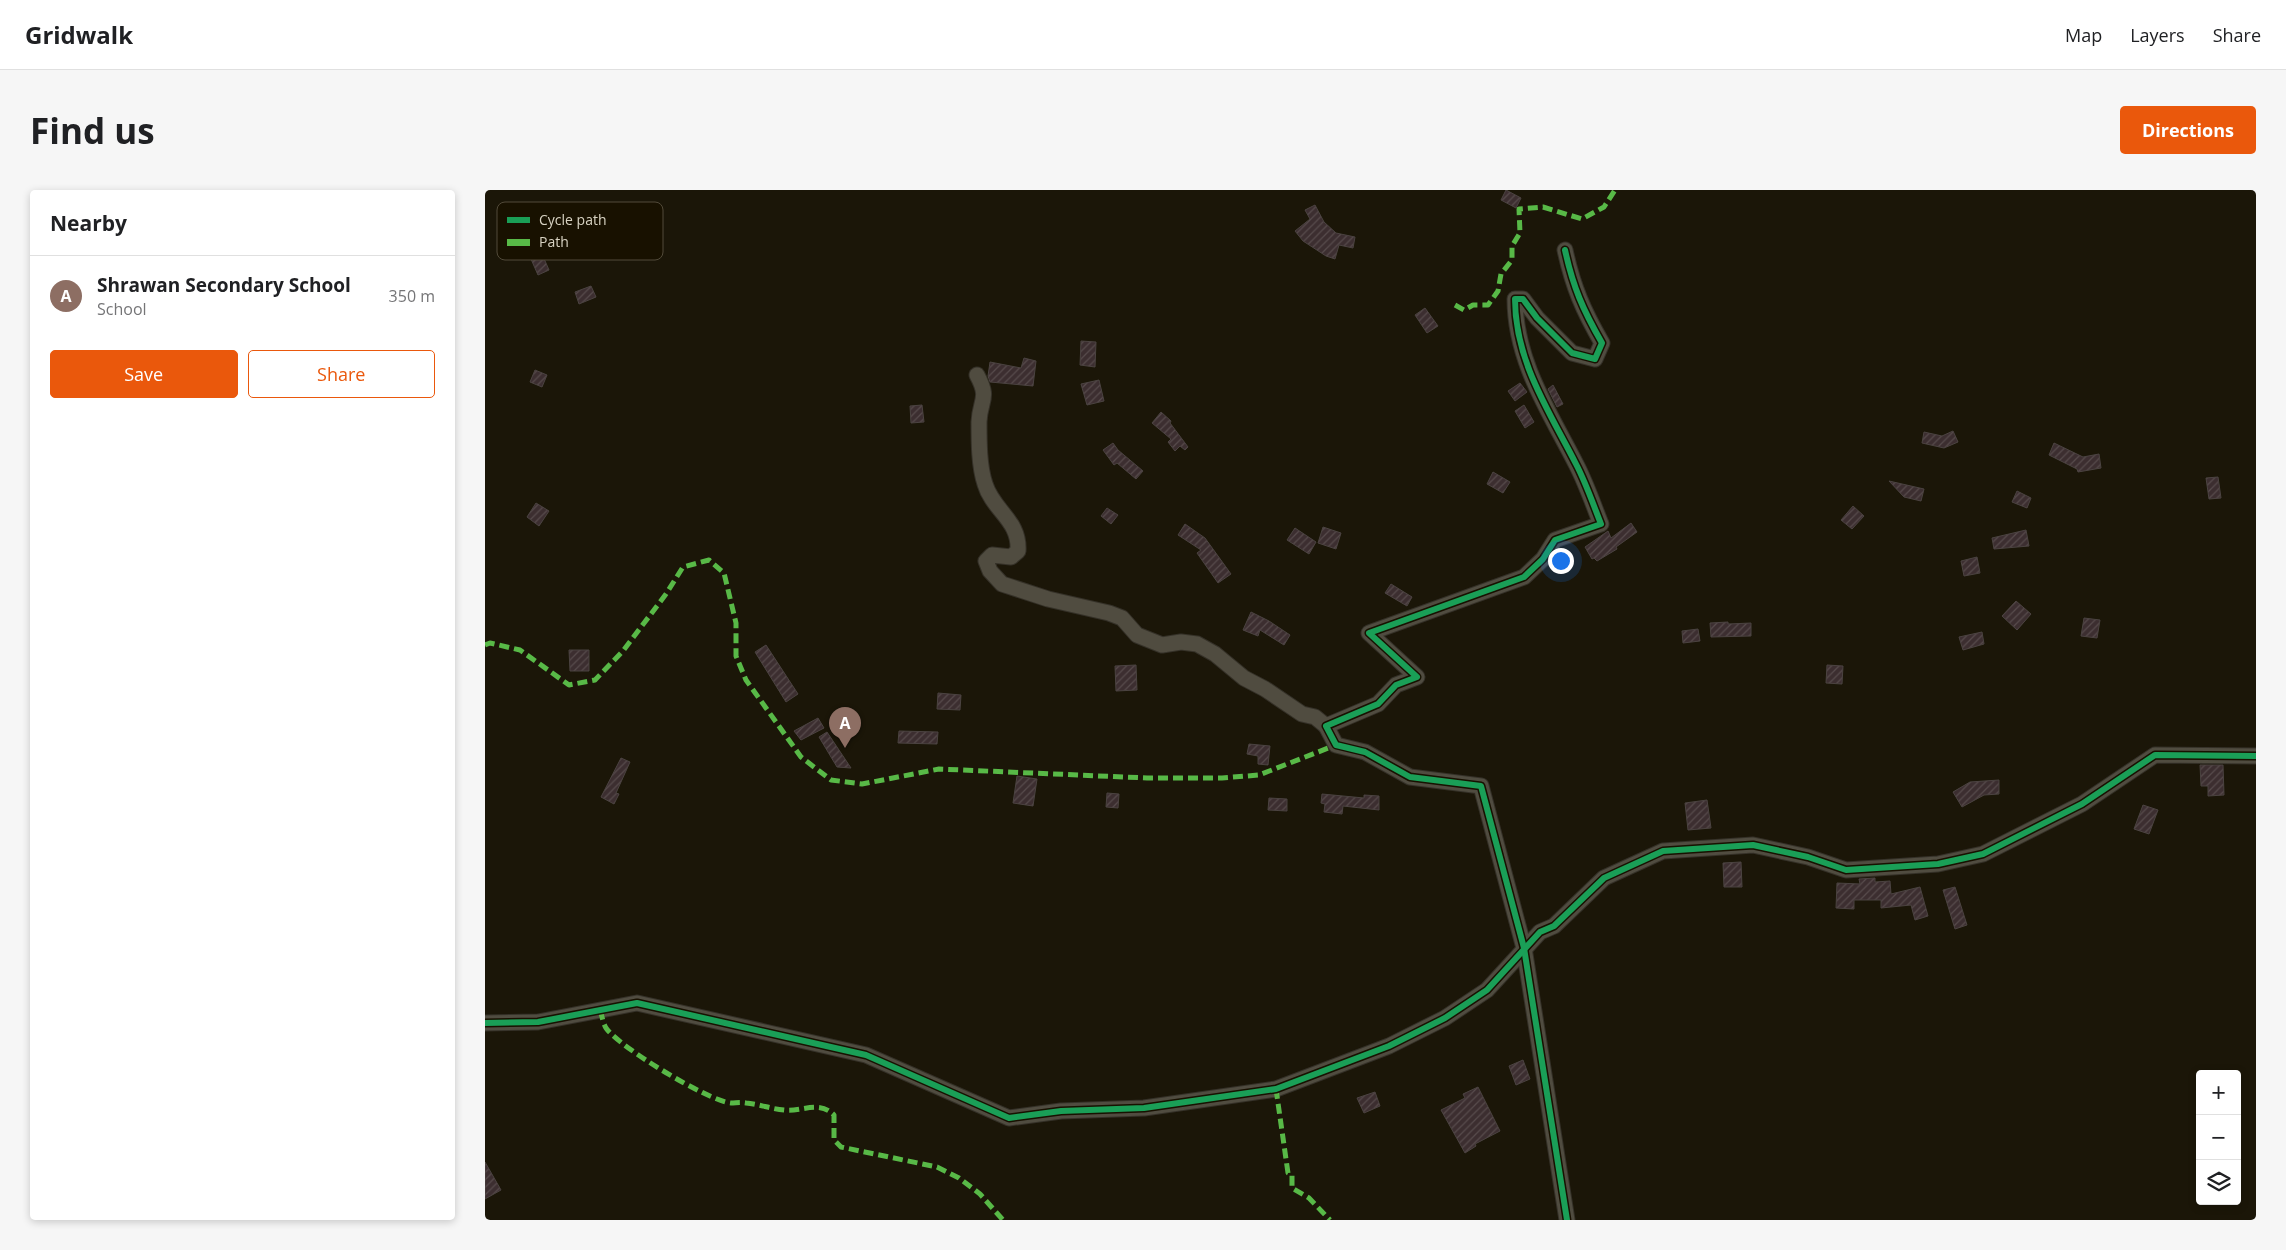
<!DOCTYPE html>
<meta charset="utf-8">
<style>
:root{--surface:#fff;--page:#f6f6f6;--text:#202124;--muted:#757577;--line:#e0e0e0;--accent:#ea580c}
body{margin:0;font-family:"Open Sans",sans-serif;background:var(--page);color:var(--text)}
.controls{position:absolute;right:15px;bottom:15px;display:grid;overflow:hidden;border-radius:5px;box-shadow:0 2px 8px #0003}
.controls button{width:45px;height:45px;display:grid;place-items:center;padding:0;border:0;border-bottom:1px solid var(--line);background:var(--surface);color:var(--text);font:25px sans-serif}
.you{position:absolute;left:1075px;top:370px;width:18px;height:18px;margin:-12px;border:4px solid #fff;border-radius:50%;background:#1a73e8;box-shadow:0 0 0 8px #1a73e833}
.badge{display:grid;place-items:center;width:32px;height:32px;border-radius:50%;background:var(--accent);color:#fff;font-size:16px;font-weight:700}
.pin{position:absolute;translate:-50% -41px;filter:drop-shadow(0 1px 2px #0008)}
.pin::after{content:'';position:absolute;top:26px;width:18px;height:15px;background:inherit;clip-path:polygon(0 0,100% 0,50% 100%)}
.list{margin:0;padding:0;list-style:none}
h2{display:flex;justify-content:space-between;align-items:center;height:65px;margin:0;padding:0 20px;font-size:21px}
h2 small{font-size:16px;font-weight:400;color:var(--muted)}
.list li{display:grid;grid-template-columns:32px 1fr auto;gap:15px;align-items:center;box-sizing:border-box;height:80px;padding:0 20px;border-top:1px solid var(--line)}
.list b{display:block;font-size:19px;white-space:nowrap}
.list p{margin:0;font-size:16px;white-space:nowrap;color:var(--muted)}
.list em{font-size:16px;font-style:normal;color:var(--muted)}
.actions{display:flex;gap:10px;padding:15px 20px}
.actions a{flex:1;padding:11px 0;border:1px solid var(--accent);border-radius:5px;text-align:center;font-size:18px;color:var(--accent)}
.actions .main{background:var(--accent);color:#fff}
.icon{flex:none;width:28px;height:28px;fill:none;stroke:currentColor;stroke-width:2;stroke-linecap:round;stroke-linejoin:round}
.map{position:relative;flex:none;width:1771px;height:1030px;overflow:hidden;border-radius:5px}
header{display:flex;align-items:center;gap:30px;box-sizing:border-box;height:70px;padding:0 25px;background:var(--surface);border-bottom:1px solid var(--line)}
header strong{font-size:24px}
nav{display:flex;gap:28px;margin-inline-start:auto;font-size:18px}
.intro{display:flex;align-items:center;justify-content:space-between;box-sizing:border-box;height:120px;padding:0 30px}
h1{margin:0;font-size:35px}
.button{padding:12px 22px;border-radius:5px;background:var(--accent);color:#fff;font-size:18px;font-weight:700}
main{display:flex;gap:30px;padding:0 30px}
aside{flex:1;background:var(--surface);border-radius:5px;box-shadow:0 2px 8px #0003}
.map>svg:first-child{display:block}
.building{fill:url(#building-hatch);stroke:#4b4341}
.lines{fill:none;stroke-linecap:round;stroke-linejoin:round}
.minor-casing{stroke:#353128;stroke-width:17}
.minor{stroke:#504c40;stroke-width:15}
.quiet{stroke:#58b947;stroke-width:5;stroke-dasharray:10 5;stroke-linecap:butt}
.cycleway-casing{stroke:#181100;stroke-width:9}
.cycleway{stroke:#1a9f57;stroke-width:6}
.key{fill:#181100;stroke:#524b3a;stroke-width:1}
.key-label{font-size:14px;fill:#d8d3c2}
</style>
<header>
<strong>Gridwalk</strong>
<nav><a>Map</a><a>Layers</a><a>Share</a></nav>
</header>
<div class="intro"><h1>Find us</h1><a class="button">Directions</a></div>
<main>
<aside>
<h2>Nearby<small></small></h2>
<ul class="list">
<li><span class="badge" style="background:#8d6e63">A</span><div><b>Shrawan Secondary School</b><p>School</p></div><em>350 m</em></li>
</ul>
<div class="actions"><a class="main">Save</a><a>Share</a></div>
</aside>
<div class="map">
<svg width="1771" height="1030" viewBox="0 0 1771 1030">
<defs>
<pattern id="building-hatch" width="6" height="6" patternUnits="userSpaceOnUse" patternTransform="scale(1.25)"><rect width="6" height="6" fill="#3c2e30"/><path d="M-1 1l2-2M0 6l6-6M5 7l2-2" fill="none" stroke="#574b4c"/></pattern>
</defs>
<rect width="100%" height="100%" fill="#1b1608"/>
<!-- building -->
<g class="building">
<polygon points="1021,0 1036,8 1031,18 1016,10"/>
<polygon points="830,15 839,32 851,43 870,47 868,58 854,55 850,69 841,66 818,51 810,41 825,29 820,20"/>
<polygon points="57,64 64,80 53,85 46,69"/>
<polygon points="106,96 111,107 94,114 90,102"/>
<polygon points="940,118 953,136 942,143 930,125"/>
<polygon points="596,151 611,152 610,177 595,175"/>
<polygon points="539,168 551,171 548,196 505,192 503,186 505,172 536,178"/>
<polygon points="50,180 62,185 57,197 45,192"/>
<polygon points="614,190 619,211 602,215 596,194"/>
<polygon points="1035,193 1042,202 1030,211 1023,201"/>
<polygon points="1068,195 1078,214 1072,217 1063,199"/>
<polygon points="437,215 439,232 426,233 425,216"/>
<polygon points="1039,215 1049,232 1040,238 1030,221"/>
<polygon points="676,222 686,231 685,233 703,257 700,260 695,256 690,261 683,252 686,249 667,233"/>
<polygon points="1468,241 1473,252 1459,258 1437,253 1439,242 1457,246"/>
<polygon points="628,253 633,260 658,281 651,289 632,273 629,275 618,260"/>
<polygon points="1569,253 1598,267 1614,264 1616,278 1593,282 1592,279 1564,265"/>
<polygon points="1008,282 1025,292 1018,303 1002,294"/>
<polygon points="1733,287 1736,308 1724,309 1721,288"/>
<polygon points="1404,291 1439,299 1436,311 1419,307"/>
<polygon points="1532,301 1546,308 1542,318 1527,312"/>
<polygon points="51,313 64,321 54,336 42,327"/>
<polygon points="1368,316 1379,326 1367,339 1356,330"/>
<polygon points="622,318 633,325 626,334 616,326"/>
<polygon points="1146,333 1152,342 1131,357 1132,359 1112,371 1109,368 1107,369 1100,357 1123,341 1126,348"/>
<polygon points="700,334 720,348 746,384 733,393 712,363 716,360 693,345"/>
<polygon points="838,337 856,343 851,359 833,353"/>
<polygon points="810,338 831,352 824,364 802,350"/>
<polygon points="1541,340 1544,356 1509,359 1507,348"/>
<polygon points="1492,367 1495,383 1479,386 1476,371"/>
<polygon points="906,394 927,407 922,416 900,403"/>
<polygon points="1531,411 1546,424 1532,440 1517,426"/>
<polygon points="766,422 784,431 805,445 799,455 775,440 773,446 758,440"/>
<polygon points="1599,428 1615,430 1612,448 1596,446"/>
<polygon points="1243,432 1243,434 1266,433 1266,446 1226,447 1225,433"/>
<polygon points="1213,439 1215,451 1198,453 1197,441"/>
<polygon points="1497,442 1499,454 1478,460 1474,447"/>
<polygon points="281,455 313,504 301,512 270,462"/>
<polygon points="84,460 104,460 104,481 85,481"/>
<polygon points="651,475 652,500 631,501 630,476"/>
<polygon points="1342,475 1358,476 1357,494 1341,493"/>
<polygon points="453,503 476,505 475,520 452,519"/>
<polygon points="333,528 339,538 316,550 309,541"/>
<polygon points="414,541 453,542 452,554 413,553"/>
<polygon points="342,542 366,578 352,577 334,547"/>
<polygon points="764,554 785,556 783,575 773,574 773,566 762,564"/>
<polygon points="136,568 145,572 131,603 134,604 129,614 116,607"/>
<polygon points="1715,575 1738,575 1739,605 1723,606 1723,596 1716,596"/>
<polygon points="532,586 552,589 548,616 528,613"/>
<polygon points="1514,590 1514,604 1499,605 1477,617 1468,602 1485,592"/>
<polygon points="622,603 634,604 633,618 621,617"/>
<polygon points="837,604 879,608 879,605 894,606 894,620 858,616 857,624 839,622 840,614 836,613"/>
<polygon points="784,608 802,609 802,621 783,620"/>
<polygon points="1222,610 1226,638 1203,640 1200,613"/>
<polygon points="1658,615 1673,620 1664,644 1649,639"/>
<polygon points="1256,672 1257,697 1239,697 1238,673"/>
<polygon points="1390,688 1390,692 1405,691 1406,704 1435,697 1443,726 1430,730 1426,715 1396,718 1396,710 1369,710 1369,719 1351,718 1352,693 1375,694 1374,689"/>
<polygon points="1470,697 1482,735 1470,739 1458,700"/>
<polygon points="1038,870 1045,889 1031,895 1024,876"/>
<polygon points="993,897 1015,941 990,954 991,956 980,963 956,920 980,908 978,904"/>
<polygon points="890,902 895,916 879,923 872,908"/>
<polygon points="0,972 16,1000 0,1009"/>
</g>
<g class="lines">
<!-- minor casing -->
<g class="minor-casing">
<g id="minor">
<path d="M 1080,60 C 1088,97 1098,120 1117,153 L 1110,169 L 1087,163 L 1052,128 L 1038,109 L 1030,109 C 1030,171 1064,221 1091,274 C 1101,293 1108,314 1116,334 L 1070,350 L 1058,369 L 1039,387 L 884,443 L 932,487 L 911,495 L 893,514 L 841,536 L 851,555 L 880,562 L 925,587 L 996,596 L 1039,758 L 1082,1030"/>
<path d="M 492,185 C 505,209 495,209 494,232 C 494,252 494,276 500,294 C 508,321 535,330 533,361 L 526,367 L 507,365 L 501,371 L 505,381 L 517,394 L 563,409 L 624,423 L 637,428 L 652,445 L 677,455 L 696,452 L 712,454 L 730,464 L 759,488 L 780,499 L 817,524 L 830,527 L 841,536"/>
<polyline points="0,833 53,832 152,813 381,865 524,928 576,921 659,918 791,899 904,856 960,828 1002,800 1055,742 1069,736 1119,688 1178,661 1268,655 1323,667 1361,680 1453,674 1498,664 1597,614 1670,565 1771,566"/>
</g>
</g>
<!-- minor -->
<use href="#minor" class="minor"/>
<!-- quiet -->
<g class="quiet">
<polyline points="970,115 979,120 988,115 1003,115 1013,101 1016,84 1027,70 1027,56 1035,43 1034,19 1058,17 1097,29 1119,17 1130,0"/>
<polyline points="0,455 5,453 35,460 84,495 110,490 138,461 181,404 198,377 224,370 239,383 251,433 251,466 261,490 316,567 346,590 377,594 454,579 662,588 737,588 774,585 851,555"/>
<path d="M 115,820 C 117,826 118,833 121,838 C 134,857 223,911 246,913 C 251,913 256,912 261,913 C 274,914 286,919 299,920 C 317,922 334,910 349,925 L 349,950 L 356,957 L 452,977 L 474,988 L 495,1004 L 518,1030"/>
<polyline points="791,899 803,983 807,985 807,998 824,1008 845,1030"/>
</g>
<!-- cycleway casing -->
<g class="cycleway-casing">
<g id="cycleway">
<path d="M 1080,60 C 1088,97 1098,120 1117,153 L 1110,169 L 1087,163 L 1052,128 L 1038,109 L 1030,109 C 1030,171 1064,221 1091,274 C 1101,293 1108,314 1116,334 L 1070,350 L 1058,369 L 1039,387 L 884,443 L 932,487 L 911,495 L 893,514 L 841,536 L 851,555 L 880,562 L 925,587 L 996,596 L 1039,758 L 1082,1030"/>
<polyline points="0,833 53,832 152,813 381,865 524,928 576,921 659,918 791,899 904,856 960,828 1002,800 1055,742 1069,736 1119,688 1178,661 1268,655 1323,667 1361,680 1453,674 1498,664 1597,614 1670,565 1771,566"/>
</g>
</g>
<!-- cycleway -->
<use href="#cycleway" class="cycleway"/>
</g>
<!-- legend -->
<rect x="12" y="12" width="166" height="58" rx="8" class="key"/>
<rect x="22" y="27" width="23" height="6" fill="#1a9f57"/>
<rect x="22" y="49" width="23" height="7" fill="#58b947"/>
<g class="key-label">
<text x="54" y="35">Cycle path</text>
<text x="54" y="57">Path</text>
</g>
</svg>
<div class="controls">
<button>+</button>
<button>−</button>
<button><svg class="icon" aria-label="layers" viewBox="0 0 24 24"><path d="M12 4l9 5-9 5-9-5zM3 14l9 5 9-5"/></svg></button>
</div>
<div class="you"></div>
<div class="pin badge" style="left:360px;top:558px;background:#8d6e63">A</div>
</div>
</main>
